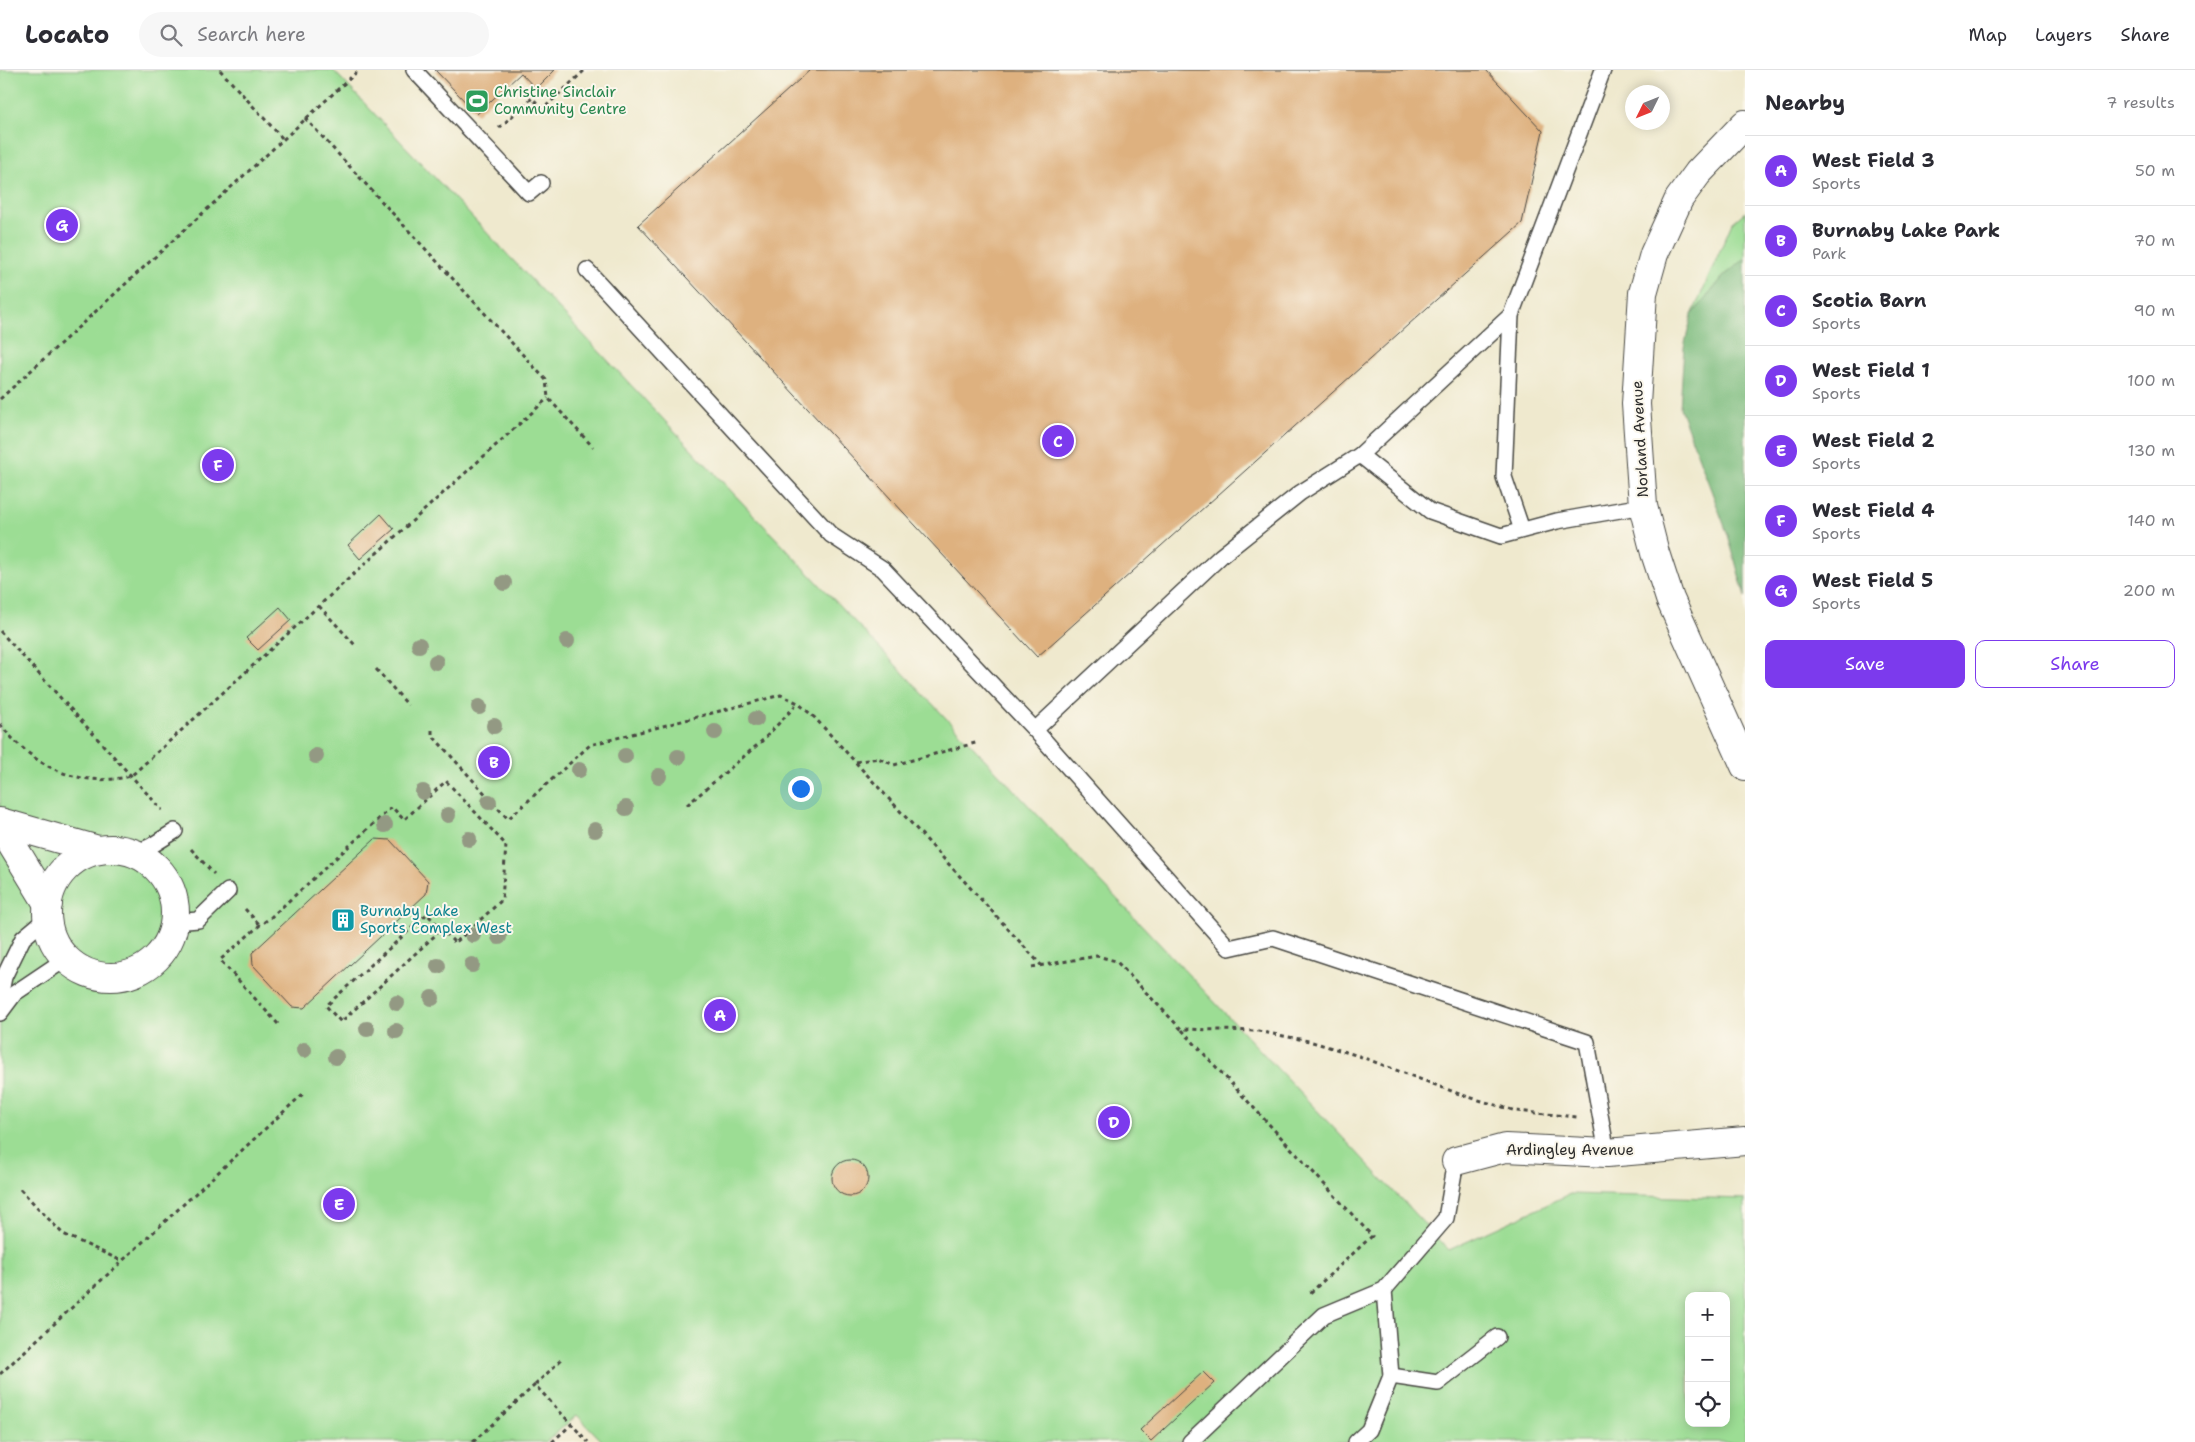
<!DOCTYPE html>
<meta charset="utf-8">
<style>
:root{--surface:#fff;--page:#f7f7f7;--text:#2b2b33;--muted:#7c7c81;--line:#e1e1e2;--accent:#7c3aed}
body{margin:0;font-family:"Shantell Sans",sans-serif;background:var(--page);color:var(--text)}
.controls{position:absolute;right:15px;bottom:15px;display:grid;overflow:hidden;border-radius:10px;box-shadow:0 2px 12px #0003}
.controls button{width:45px;height:45px;display:grid;place-items:center;padding:0;border:0;border-bottom:1px solid var(--line);background:var(--surface);color:var(--text);font:25px sans-serif}
.compass{position:absolute;left:1625px;top:15px;width:45px;height:45px;border-radius:50%;background:var(--surface);box-shadow:0 2px 12px #0003;rotate:227deg}
.you{position:absolute;left:800px;top:718px;width:18px;height:18px;margin:-12px;border:4px solid #fff;border-radius:50%;background:#1a73e8;box-shadow:0 0 0 8px #1a73e833}
.badge{display:grid;place-items:center;width:32px;height:32px;border-radius:50%;background:var(--accent);color:#fff;font-size:16px;font-weight:700}
.pin{position:absolute;translate:-50% -50%;border:2px solid #fff;box-shadow:0 1px 5px #0006}
.list{margin:0;padding:0;list-style:none}
h2{display:flex;justify-content:space-between;align-items:center;height:65px;margin:0;padding:0 20px;font-size:21px}
h2 small{font-size:16px;font-weight:400;color:var(--muted)}
.list li{display:grid;grid-template-columns:32px 1fr auto;gap:15px;align-items:center;box-sizing:border-box;height:70px;padding:0 20px;border-top:1px solid var(--line)}
.list b{display:block;font-size:19px;white-space:nowrap}
.list p{margin:0;font-size:16px;white-space:nowrap;color:var(--muted)}
.list em{font-size:16px;font-style:normal;color:var(--muted)}
.actions{display:flex;gap:10px;padding:15px 20px}
.actions a{flex:1;padding:11px 0;border:1px solid var(--accent);border-radius:10px;text-align:center;font-size:18px;color:var(--accent)}
.actions .main{background:var(--accent);color:#fff}
.icon{flex:none;width:28px;height:28px;fill:none;stroke:currentColor;stroke-width:2;stroke-linecap:round;stroke-linejoin:round}
.map{position:relative;flex:none;width:1745px;height:1372px;overflow:hidden}
header{display:flex;align-items:center;gap:30px;box-sizing:border-box;height:70px;padding:0 25px;background:var(--surface);border-bottom:1px solid var(--line)}
header strong{font-size:24px}
nav{display:flex;gap:28px;margin-inline-start:auto;font-size:18px}
.search{width:350px;height:45px;background:var(--page);display:flex;align-items:center;gap:12px;box-sizing:border-box;padding:0 18px;border-radius:28px;color:var(--muted);font-size:19px}
main{display:flex}
aside{flex:1;background:var(--surface)}
.map>svg:first-child{display:block}
.green{fill:#9cdd94;stroke:#648460;fill-rule:evenodd}
.forest{fill:#7dbc7e;stroke:#547454}
.building{fill:#deb17f}
.lines{fill:none;stroke-linecap:round;stroke-linejoin:round}
.service-casing{stroke:#484843;stroke-width:18}
.minor-casing{stroke:#484843;stroke-width:30}
.tertiary-casing{stroke:#484843;stroke-width:30}
.path{stroke:#484843;stroke-width:3;stroke-dasharray:4 4;stroke-linecap:butt}
.service{stroke:#fff;stroke-width:15}
.minor{stroke:#fff;stroke-width:28}
.tertiary{stroke:#fff;stroke-width:28}
.tree{fill:#939983}
.labels{text-anchor:middle;dominant-baseline:central;stroke-width:4;stroke-linejoin:round;paint-order:stroke}
.leisure-label{font-size:15px;fill:#27864d;stroke:#fbf7ec;text-anchor:start}
.street-label{font-size:15px;fill:#2b2b2b;stroke:#fbf7ec}
.culture-label{font-size:15px;fill:#0d838f;stroke:#fbf7ec;text-anchor:start}
</style>
<header>
<strong>Locato</strong>
<div class="search"><svg class="icon" aria-label="search" viewBox="0 0 24 24"><circle cx="10" cy="10" r="6"/><path d="M15 15l6 6"/></svg>Search here</div>
<nav><a>Map</a><a>Layers</a><a>Share</a></nav>
</header>
<main>
<div class="map">
<svg width="1745" height="1372" viewBox="0 0 1745 1372">
<rect width="100%" height="100%" fill="#fbf7ec"/>
<filter id="ink" filterUnits="userSpaceOnUse"><feTurbulence type="fractalNoise" baseFrequency=".02" numOctaves="2"/><feDisplacementMap in="SourceGraphic" scale="10" xChannelSelector="R" yChannelSelector="G"/><feConvolveMatrix kernelMatrix="1 2 1 2 8 2 1 2 1" color-interpolation-filters="sRGB"/></filter>
<filter id="wash" filterUnits="userSpaceOnUse"><feTurbulence type="fractalNoise" baseFrequency=".0096" numOctaves="4" result="noise"/><feDisplacementMap in="SourceGraphic" scale="20" xChannelSelector="R" yChannelSelector="G"/><feGaussianBlur stdDeviation="1.12" result="paint"/><feColorMatrix in="noise" values="0 0 0 0 0 0 0 0 0 0 0 0 0 0 0 0 0 1.4 0 .05"/><feComposite in="paint" operator="in"/></filter>
<g filter="url(#wash)">
<rect width="100%" height="100%" fill="#efe9ce"/>
<!-- green -->
<g class="green">
<path d="M 0,0 L 333,0 L 1449,1180 L 1570,1124 L 1745,1129 L 1745,1372 L 603,1372 L 577,1345 L 546,1372 L 0,1372 ZM 1689,1226 L 1726,1226 L 1726,1353 L 1689,1353 Z"/>
<polygon points="1745,142 1745,189 1724,206 1692,245 1732,153"/>
</g>
<!-- forest -->
<polygon class="forest" points="1745,189 1745,527 1728,465 1680,338 1684,277 1692,245 1724,206"/>
<g id="blocks">
<!-- building -->
<g class="building">
<polygon points="435,0 555,0 536,19 521,3 477,44"/>
<polygon points="810,0 1486,0 1543,61 1522,153 1037,587 638,155"/>
<polygon points="381,444 394,459 360,489 348,475"/>
<polygon points="280,537 291,550 258,580 246,568"/>
<polygon points="375,769 390,770 428,811 426,824 304,938 292,937 253,895 252,883"/>
<circle cx="850" cy="1108" r="18"/>
<polygon points="1203,1302 1214,1313 1151,1371 1140,1360"/>
</g>
</g>
</g>
<g filter="url(#ink)">
<use href="#blocks" fill-opacity="0" stroke="#484843" stroke-width="1"/>
<g class="lines">
<!-- service casing -->
<g class="service-casing">
<g id="service">
<polyline points="414,0 529,123 541,113"/>
<polyline points="587,200 831,465 883,499 1035,660"/>
<polyline points="1360,385 1511,245"/>
<polyline points="1522,460 1504,407 1511,245 1603,0"/>
<polyline points="136,783 151,776 175,761"/>
<polyline points="175,852 198,850 228,821"/>
<polyline points="0,927 4,907 23,868 47,848"/>
<polyline points="0,943 15,923 67,888"/>
<polyline points="1607,1083 1587,972 1273,868 1229,878 1035,660 1221,486 1300,423 1360,385 1430,441 1501,466 1557,451 1643,436"/>
<polyline points="1391,1306 1438,1313 1497,1267"/>
<polyline points="1190,1372 1324,1245 1384,1220 1446,1148 1456,1091"/>
<polyline points="1356,1372 1369,1360 1391,1306 1384,1220"/>
</g>
</g>
<!-- minor casing -->
<g class="minor-casing">
<g id="minor">
<polyline points="0,752 98,780"/>
<polyline points="0,755 48,834"/>
<circle cx="111" cy="843" r="64"/>
<polyline points="1456,1091 1505,1078 1607,1083 1745,1071"/>
</g>
</g>
<!-- tertiary casing -->
<g class="tertiary-casing">
<polyline id="tertiary" points="1745,54 1698,103 1679,129 1654,184 1643,223 1636,334 1643,436 1655,483 1670,529 1745,696"/>
</g>
<!-- path -->
<g class="path">
<polyline points="220,0 283,69"/>
<polyline points="305,48 546,310 548,328 593,377"/>
<polyline points="499,58 532,28 543,39 585,0"/>
<polyline points="0,329 359,0"/>
<polyline points="319,536 355,575"/>
<polyline points="0,561 162,740"/>
<polyline points="376,599 408,635"/>
<path d="M 0,654 C 33,696 77,719 131,706 L 548,328"/>
<polyline points="432,660 432,665 508,749 590,675 781,625 798,633 815,648 1041,895"/>
<polyline points="856,692 878,688 894,695 979,672"/>
<polyline points="687,735 762,671 798,633"/>
<polyline points="191,779 214,804"/>
<polyline points="245,839 260,855"/>
<polyline points="1032,897 1097,886 1116,891 1181,959 1258,961 1309,971 1359,986 1462,1025 1516,1041 1577,1047"/>
<polyline points="278,954 220,890 260,855 270,848 392,737 404,750 446,711 506,775 502,830 455,873 427,844 326,936 341,952 442,859"/>
<polyline points="1182,960 1372,1166 1309,1224"/>
<polyline points="20,1119 63,1164 122,1191"/>
<polyline points="0,1304 305,1022"/>
<polyline points="535,1315 563,1288"/>
<polyline points="473,1372 535,1315 588,1372"/>
<polyline points="552,1372 572,1354"/>
</g>
<!-- service -->
<use href="#service" class="service"/>
<!-- minor -->
<use href="#minor" class="minor"/>
<!-- tertiary -->
<use href="#tertiary" class="tertiary"/>
</g>
<!-- trees -->
<g class="tree">
<circle cx="504" cy="513" r="8"/>
<circle cx="567" cy="571" r="8"/>
<circle cx="419" cy="575" r="8"/>
<circle cx="436" cy="592" r="8"/>
<circle cx="479" cy="637" r="8"/>
<circle cx="756" cy="649" r="8"/>
<circle cx="494" cy="656" r="8"/>
<circle cx="715" cy="662" r="8"/>
<circle cx="316" cy="686" r="8"/>
<circle cx="625" cy="686" r="8"/>
<circle cx="678" cy="687" r="8"/>
<circle cx="579" cy="700" r="8"/>
<circle cx="659" cy="706" r="8"/>
<circle cx="423" cy="722" r="8"/>
<circle cx="489" cy="732" r="8"/>
<circle cx="626" cy="738" r="8"/>
<circle cx="448" cy="745" r="8"/>
<circle cx="385" cy="755" r="8"/>
<circle cx="595" cy="760" r="8"/>
<circle cx="469" cy="769" r="8"/>
<circle cx="473" cy="865" r="8"/>
<circle cx="499" cy="867" r="8"/>
<circle cx="472" cy="895" r="8"/>
<circle cx="438" cy="896" r="8"/>
<circle cx="432" cy="928" r="8"/>
<circle cx="397" cy="933" r="8"/>
<circle cx="367" cy="959" r="8"/>
<circle cx="396" cy="961" r="8"/>
<circle cx="304" cy="980" r="8"/>
<circle cx="336" cy="987" r="8"/>
</g>
</g>
<!-- icons -->
<defs>
<g id="stadium-square" transform="scale(1.25)"><rect x="-9" y="-9" width="18" height="18" rx="4" fill="#2e9e5b" stroke="#fbf7ec"/><path d="M0-5a6.5 5 0 1 0 0 10a6.5 5 0 1 0 0-10ZM-3.5-1.8h7v3.6h-7Z" fill="#fff"/></g>
<g id="building-square" transform="scale(1.25)"><rect x="-9" y="-9" width="18" height="18" rx="4" fill="#0f9aa8" stroke="#fbf7ec"/><path d="M-4-6H4V6H1V3H-1V6H-4ZM-2.5-4.3h1.7v1.8h-1.7ZM.8-4.3h1.7v1.8H.8ZM-2.5-1h1.7V.8h-1.7ZM.8-1h1.7V.8H.8Z" fill="#fff"/></g>
</defs>
<g fill-rule="evenodd">
<use href="#stadium-square" x="477" y="31"/>
<use href="#building-square" x="343" y="850"/>
</g>
<g class="labels">
<!-- leisure labels -->
<g class="leisure-label">
<text x="494" y="22">Christine Sinclair<tspan x="494" dy="17">Community Centre</tspan></text>
</g>
<!-- street labels -->
<g class="street-label">
<text transform="translate(1640 369) rotate(-93)">Norland Avenue</text>
<text x="1570" y="1080">Ardingley Avenue</text>
</g>
<!-- culture labels -->
<g class="culture-label">
<text x="360" y="841">Burnaby Lake<tspan x="360" dy="17">Sports Complex West</tspan></text>
</g>
</g>
</svg>
<div class="controls">
<button>+</button>
<button>−</button>
<button><svg class="icon" aria-label="locate" viewBox="0 0 24 24"><circle cx="12" cy="12" r="6"/><path d="M12 2v4M12 18v4M2 12h4M18 12h4"/></svg></button>
</div>
<svg class="compass" viewBox="-18 -18 36 36"><path d="M0-13l5 13h-10z" fill="#e53935"/><path d="M0 13l5-13h-10z" fill="#7c7c81"/></svg>
<div class="you"></div>
<div class="pin badge" style="left:720px;top:945px">A</div>
<div class="pin badge" style="left:494px;top:692px">B</div>
<div class="pin badge" style="left:1058px;top:371px">C</div>
<div class="pin badge" style="left:1114px;top:1052px">D</div>
<div class="pin badge" style="left:339px;top:1134px">E</div>
<div class="pin badge" style="left:218px;top:395px">F</div>
<div class="pin badge" style="left:62px;top:155px">G</div>
</div>
<aside>
<h2>Nearby<small>7 results</small></h2>
<ul class="list">
<li><span class="badge">A</span><div><b>West Field 3</b><p>Sports</p></div><em>50 m</em></li>
<li><span class="badge">B</span><div><b>Burnaby Lake Park</b><p>Park</p></div><em>70 m</em></li>
<li><span class="badge">C</span><div><b>Scotia Barn</b><p>Sports</p></div><em>90 m</em></li>
<li><span class="badge">D</span><div><b>West Field 1</b><p>Sports</p></div><em>100 m</em></li>
<li><span class="badge">E</span><div><b>West Field 2</b><p>Sports</p></div><em>130 m</em></li>
<li><span class="badge">F</span><div><b>West Field 4</b><p>Sports</p></div><em>140 m</em></li>
<li><span class="badge">G</span><div><b>West Field 5</b><p>Sports</p></div><em>200 m</em></li>
</ul>
<div class="actions"><a class="main">Save</a><a>Share</a></div>
</aside>
</main>
